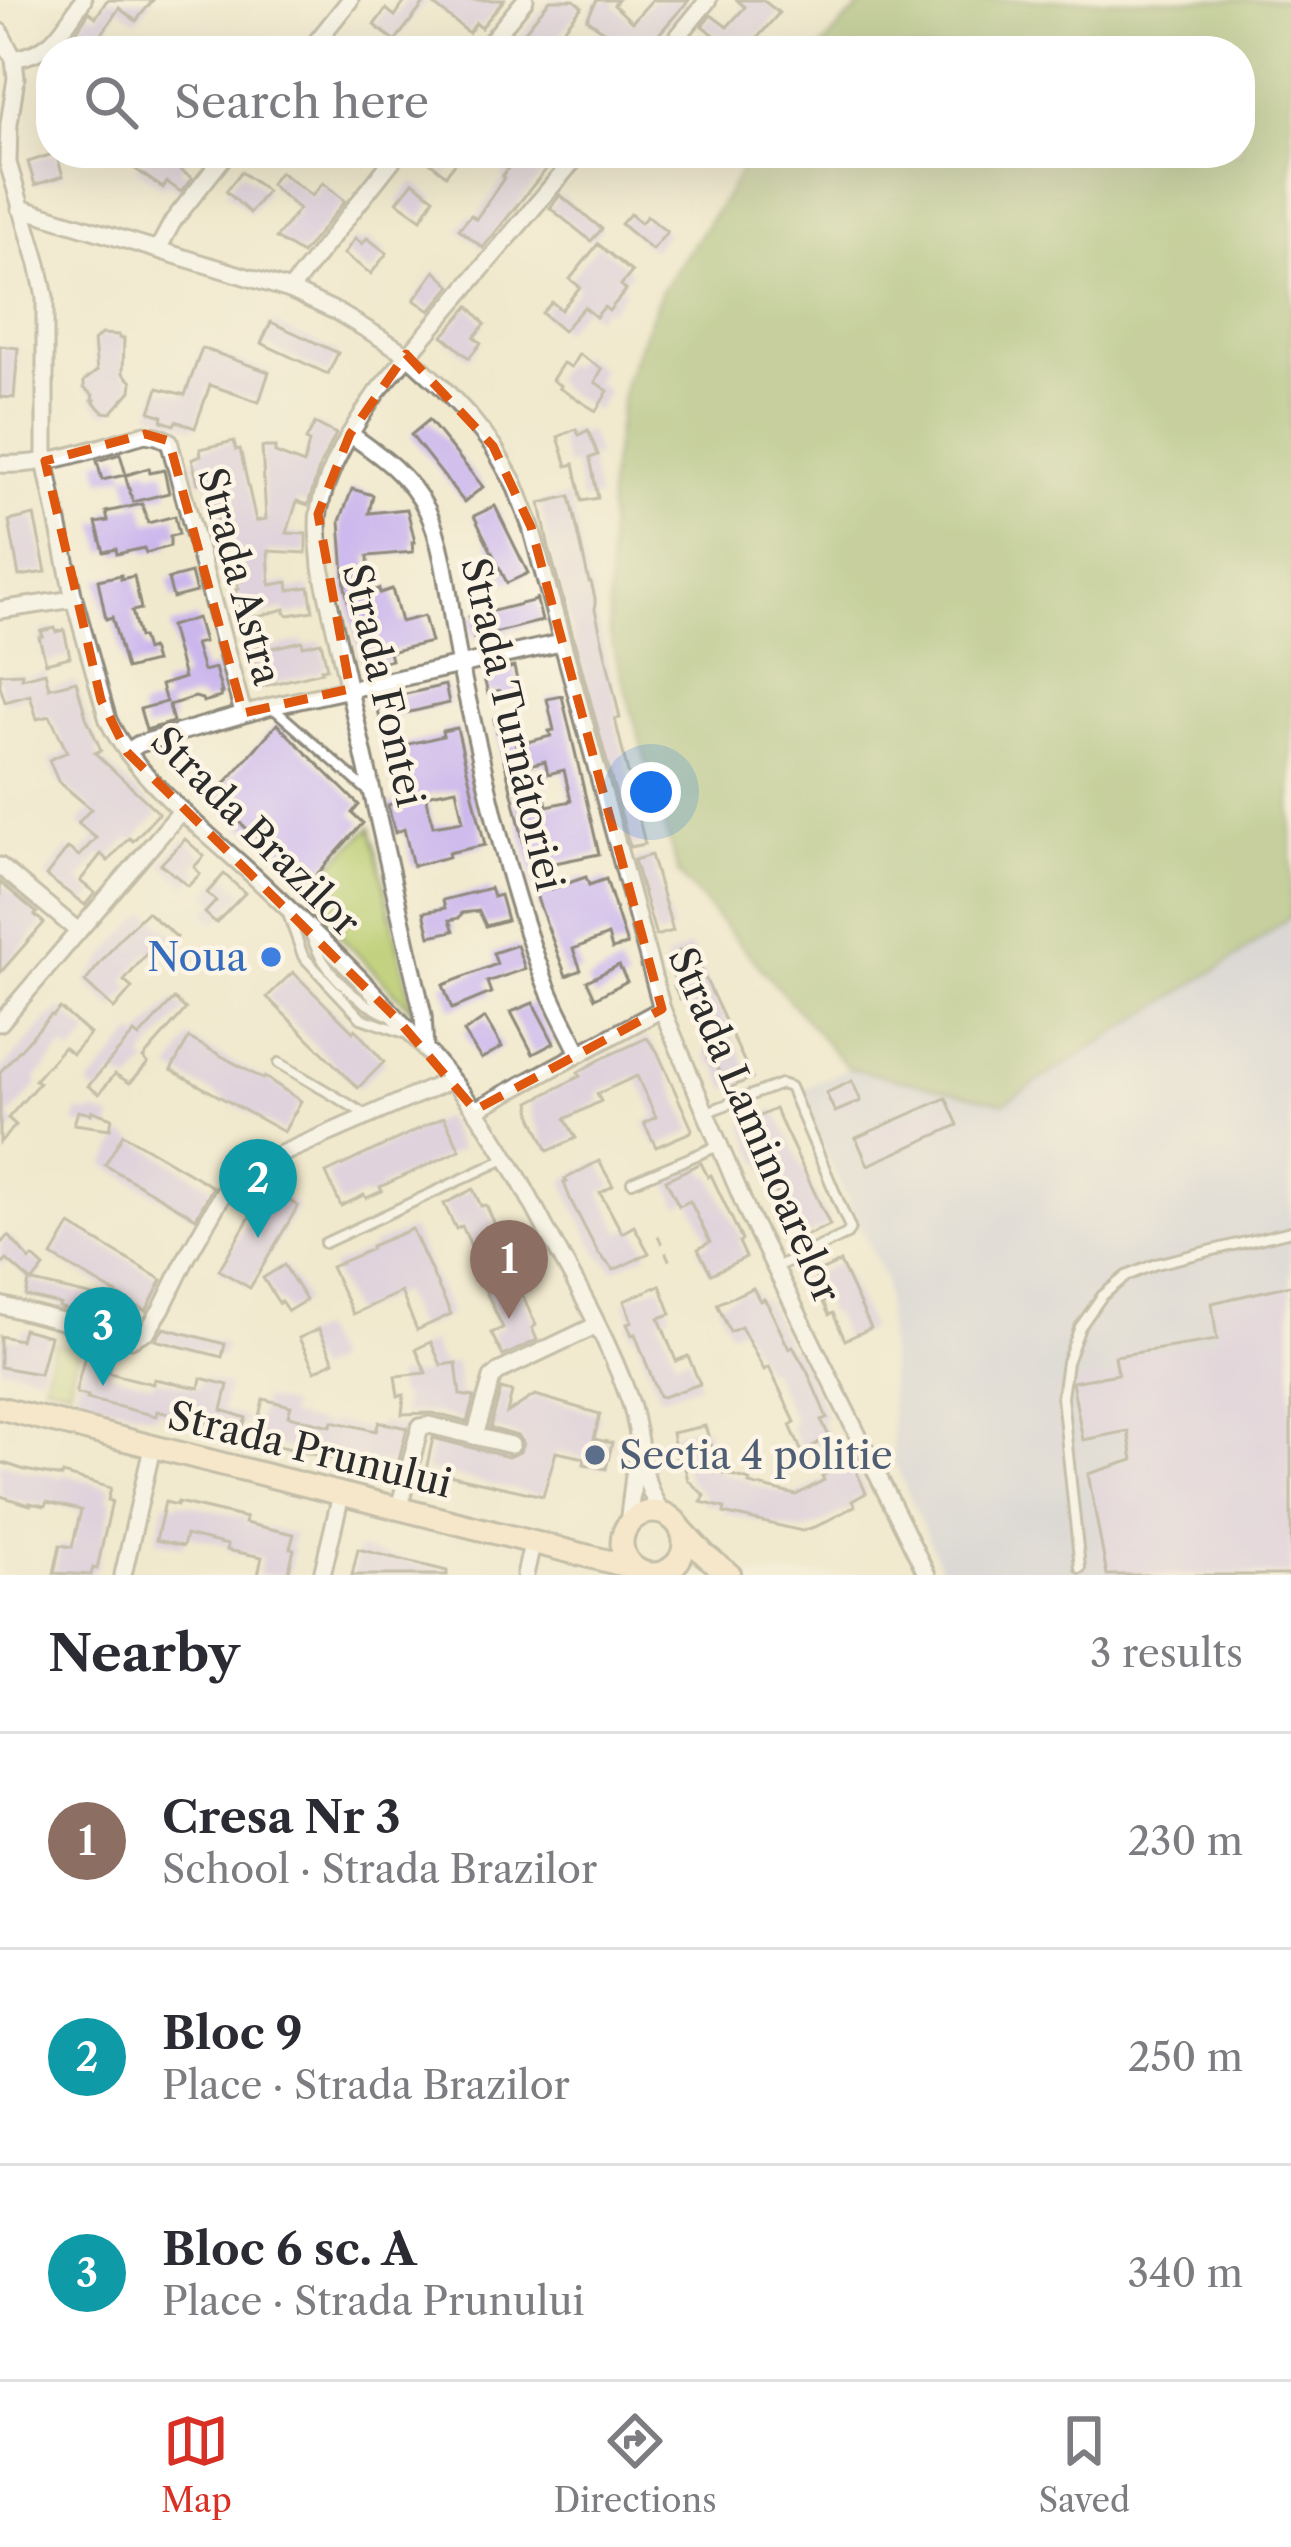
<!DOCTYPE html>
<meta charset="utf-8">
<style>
:root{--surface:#fff;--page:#f2f2f3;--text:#2b2b33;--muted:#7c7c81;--line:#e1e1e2;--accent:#d93025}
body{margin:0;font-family:"Libre Caslon Text",serif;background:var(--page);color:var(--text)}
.you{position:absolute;left:651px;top:792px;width:42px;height:42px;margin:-30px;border:9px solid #fff;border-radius:50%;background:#1a73e8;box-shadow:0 0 0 18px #1a73e833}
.badge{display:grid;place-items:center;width:78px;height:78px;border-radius:50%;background:var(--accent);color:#fff;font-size:39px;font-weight:700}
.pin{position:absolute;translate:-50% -99px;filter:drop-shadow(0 3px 6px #0008)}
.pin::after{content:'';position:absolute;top:63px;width:42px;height:36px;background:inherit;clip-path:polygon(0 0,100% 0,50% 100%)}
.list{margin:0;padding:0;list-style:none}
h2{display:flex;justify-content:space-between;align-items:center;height:156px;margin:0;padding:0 48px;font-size:51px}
h2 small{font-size:39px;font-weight:400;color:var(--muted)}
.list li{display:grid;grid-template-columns:78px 1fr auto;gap:36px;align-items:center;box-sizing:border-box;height:216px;padding:0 48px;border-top:3px solid var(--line)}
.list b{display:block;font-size:45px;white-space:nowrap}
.list p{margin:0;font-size:39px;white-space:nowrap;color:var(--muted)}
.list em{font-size:39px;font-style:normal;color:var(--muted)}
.icon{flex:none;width:66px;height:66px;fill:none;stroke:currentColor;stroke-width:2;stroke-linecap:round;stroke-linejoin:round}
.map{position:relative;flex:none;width:1291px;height:1575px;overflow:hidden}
.search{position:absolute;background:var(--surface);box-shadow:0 12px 48px #0002;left:36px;right:36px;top:36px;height:132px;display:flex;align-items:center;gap:30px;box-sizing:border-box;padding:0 42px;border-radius:48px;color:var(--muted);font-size:45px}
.sheet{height:804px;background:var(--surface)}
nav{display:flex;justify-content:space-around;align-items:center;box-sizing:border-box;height:168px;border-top:3px solid var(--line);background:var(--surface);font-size:33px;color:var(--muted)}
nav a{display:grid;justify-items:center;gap:6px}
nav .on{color:var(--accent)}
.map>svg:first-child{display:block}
.industrial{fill:#bfc2dd}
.green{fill:#b9cc6f;stroke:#727c4d;stroke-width:3}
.forest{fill:#92b062;stroke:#5e6e46;stroke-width:3}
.building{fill:#ccb7ed;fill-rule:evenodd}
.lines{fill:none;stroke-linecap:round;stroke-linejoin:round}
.lane-casing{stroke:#8e8a7c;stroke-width:14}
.street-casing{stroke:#8e8a7c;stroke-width:21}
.secondary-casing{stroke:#8e8a7c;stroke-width:27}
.path{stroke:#8e8a7c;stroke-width:3;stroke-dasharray:9 9;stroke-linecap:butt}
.lane{stroke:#fff;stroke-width:8}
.street{stroke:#fff;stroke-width:15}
.secondary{stroke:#fde5c5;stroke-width:21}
.marked{fill:none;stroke:#df570e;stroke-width:9;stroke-dasharray:24 15;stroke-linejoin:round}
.shop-dot{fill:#3f7fe0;stroke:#fcf5e5;stroke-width:4.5}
.service-dot{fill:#5c6f8a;stroke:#fcf5e5;stroke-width:4.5}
.labels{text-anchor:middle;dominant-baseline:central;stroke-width:9;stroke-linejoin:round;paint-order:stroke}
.street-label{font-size:39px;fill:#2b2b2b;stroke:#fcf5e5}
.shop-label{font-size:39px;fill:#366cbe;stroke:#fcf5e5;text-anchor:end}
.service-label{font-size:39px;fill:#4e5e75;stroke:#fcf5e5;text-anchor:start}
</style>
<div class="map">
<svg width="1291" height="1575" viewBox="0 0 1291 1575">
<rect width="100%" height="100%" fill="#fcf5e5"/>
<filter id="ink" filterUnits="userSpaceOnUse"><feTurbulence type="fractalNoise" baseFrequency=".00833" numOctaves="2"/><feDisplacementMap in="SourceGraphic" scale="24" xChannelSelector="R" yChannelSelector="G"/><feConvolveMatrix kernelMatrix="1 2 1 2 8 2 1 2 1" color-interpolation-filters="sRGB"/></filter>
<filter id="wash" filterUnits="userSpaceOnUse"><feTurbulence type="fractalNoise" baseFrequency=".004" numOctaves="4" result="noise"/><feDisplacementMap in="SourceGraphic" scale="48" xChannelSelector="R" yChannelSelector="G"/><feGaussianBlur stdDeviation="2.7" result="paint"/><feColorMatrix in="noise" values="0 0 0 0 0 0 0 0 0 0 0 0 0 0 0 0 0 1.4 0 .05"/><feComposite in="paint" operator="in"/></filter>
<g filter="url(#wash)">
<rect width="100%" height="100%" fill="#f1e9cd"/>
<!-- industrial -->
<polygon class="industrial" points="1291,916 1291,1575 944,1575 893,1460 885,1280 797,1092 848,1068 1004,1103 1238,956"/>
<!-- green -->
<g class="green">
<polygon points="371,827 413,1011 314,910 314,881"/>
<polygon points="54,1343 78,1349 69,1389 44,1383"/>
</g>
<!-- forest -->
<polygon class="forest" points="868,0 1291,0 1291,916 1238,956 1004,1103 848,1068 678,873 609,632 609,484 625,381 661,292 728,193 750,153 1240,153 1240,51 819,51 843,23"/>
<g id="blocks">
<!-- building -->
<g class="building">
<polygon points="107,0 153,0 136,21 119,8 94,46 75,34 89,12 96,17"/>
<polygon points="406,0 427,0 395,41 374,25 386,9 395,16"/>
<polygon points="428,0 504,0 481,28 476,23 469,33"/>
<polygon points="550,0 574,0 582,7 546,51 509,51"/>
<polygon points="597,0 618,0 614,5 632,22 652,0 689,0 644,51 596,51 609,35 587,19"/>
<polygon points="737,0 763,0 779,13 746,51 709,51 720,39 702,26 711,15 727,27 745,7"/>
<polygon points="56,153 63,176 35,185 28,162"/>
<polygon points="147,153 157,153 165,159 169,153 191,153 180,170 192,178 181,192 167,182 163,188 135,169"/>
<polygon points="418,153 452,153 459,158 446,175"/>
<polygon points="520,153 559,153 483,248 459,229 471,215 476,219 504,178 502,176"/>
<polygon points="241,172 267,191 250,213 226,191"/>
<polygon points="280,172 312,196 323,183 345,201 302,254 276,238 299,209 270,184"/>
<polygon points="413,182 434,198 421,219 397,202"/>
<polygon points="560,195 602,229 591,241 550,208"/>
<polygon points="630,214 641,223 647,216 667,232 652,250 621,224"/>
<polygon points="355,238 362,244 367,238 387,253 371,274 344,254"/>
<polygon points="598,244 632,272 621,285 626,290 609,311 604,307 596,317 584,307 563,331 542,313 552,302 561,310 580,287 570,279"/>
<polygon points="435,271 451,286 430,311 414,300"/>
<polygon points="469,306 485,324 474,337 481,343 469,358 443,336"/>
<polygon points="271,322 338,353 328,374 261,343"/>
<polygon points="101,334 119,335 119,338 124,338 123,373 132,382 131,391 111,413 103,412 94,403 95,400 92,400 93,395 84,388 84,381 97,371 94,341"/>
<polygon points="0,346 18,348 14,398 0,397"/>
<polygon points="202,348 269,372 259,402 210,385 195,428 176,421 174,425 162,421 163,416 150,412 158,388 185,395"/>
<polygon points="579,354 602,369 595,382 608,391 596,411 559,388 561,386 552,380 563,363 571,367"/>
<polygon points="429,420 483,487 464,502 411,435"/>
<polygon points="315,423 336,434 320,465 308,505 297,501 287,533 306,534 306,553 268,551 270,585 288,582 289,590 309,587 313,611 289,615 285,613 285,609 246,619 244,612 241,613 235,590 239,589 237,582 242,581 239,569 242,569 235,544 224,546 208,481 198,483 192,459 201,455 200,449 234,441 236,450 240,449 256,521 266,519 262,447 275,447 275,453 304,464 309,442 306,440"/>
<polygon points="576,429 579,435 588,430 598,455 590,458 598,498 582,501 574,464 567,466 558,437"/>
<polygon points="120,454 126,475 149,468 150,473 164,470 169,493 133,502 125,475 102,480 97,461"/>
<polygon points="352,489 373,495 369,513 407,509 415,542 412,542 413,552 368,556 369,592 379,589 380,593 392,589 401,622 424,616 431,642 389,652 391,660 363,667 345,587 340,521"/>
<polygon points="570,496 589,582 591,582 595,598 595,609 620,718 615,719 645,844 630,847 548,544 540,503"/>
<polygon points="142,504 148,523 175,516 179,534 170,536 170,546 146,553 144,548 117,554 116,549 104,552 96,523 108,521 106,512"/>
<polygon points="495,506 528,573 507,583 474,516"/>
<polygon points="34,515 46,572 19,576 9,521"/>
<polygon points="191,573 196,592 173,598 168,579"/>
<polygon points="121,575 121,579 134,576 141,609 132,611 139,637 142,637 146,650 151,648 155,662 126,669 112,617 106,619 98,580"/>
<polygon points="536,597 542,621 474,638 469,617 537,600"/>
<polygon points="197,618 204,642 195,644 203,671 215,668 222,693 220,693 221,697 203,702 202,699 195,697 169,705 173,722 146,730 140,709 166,702 161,685 184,678 170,626"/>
<polygon points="55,628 56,632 64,630 70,657 46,663 39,637 43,636 41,631"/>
<polygon points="302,641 303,646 321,642 327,668 321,669 322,672 260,687 253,649 268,644 269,649"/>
<polygon points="514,667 520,694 502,698 500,691 488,694 483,674"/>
<polygon points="45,672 49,688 76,681 86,717 101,750 95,753 159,813 133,841 129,838 108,861 101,854 80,881 95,893 85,905 46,876 68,848 79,856 96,838 78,823 91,809 58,781 49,760 67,752 50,716 37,719 30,695 5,702 0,686 0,674 22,673 22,678"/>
<polygon points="445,685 449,703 380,719 376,701"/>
<path d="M 562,696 L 599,854 L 545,865 L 551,889 L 586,877 L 589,885 L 606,879 L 627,945 L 612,949 L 608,935 L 573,949 L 581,970 L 566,976 L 538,901 L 494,719 L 508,715 L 516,745 L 551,736 L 549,731 L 554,730 L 547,699 ZM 545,761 L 548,774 L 564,770 L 571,801 L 547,806 L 545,796 L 529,800 L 521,767 Z"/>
<polygon points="277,724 359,805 352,813 363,823 313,879 280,850 283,846 262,827 255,836 212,798"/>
<path d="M 457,728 L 485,845 L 448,853 L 449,857 L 413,866 L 404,829 L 395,833 L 388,805 L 398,802 L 385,746 L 400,742 L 401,746 L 443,736 L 442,731 ZM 456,789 L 463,821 L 433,826 L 426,795 Z"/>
<polygon points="185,839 204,856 194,867 200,874 188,886 161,864"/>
<polygon points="651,855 673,931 656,936 634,860"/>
<polygon points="224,874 245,893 216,923 205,913 216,901 207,893"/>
<polygon points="0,882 37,913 35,915 44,923 0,973"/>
<polygon points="490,888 493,897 500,895 507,920 486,926 479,911 462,913 459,918 450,920 454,931 430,936 424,912 445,908 443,900"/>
<polygon points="147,912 177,937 158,959 149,951 124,981 132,988 114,1009 85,982 122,936"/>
<polygon points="517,945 525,969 487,982 491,993 452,1009 443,985 497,964 493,953"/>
<polygon points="690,946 752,1078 727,1089 715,1063 711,1065 705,1052 709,1050 684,997 680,999 674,986 677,984 665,958"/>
<polygon points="619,965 627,981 595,998 587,981"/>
<polygon points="293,972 353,1032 355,1029 384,1062 358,1088 267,997"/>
<polygon points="174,999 186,1009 143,1058 148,1063 130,1083 115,1074 99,1094 88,1086 134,1033 139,1037"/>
<polygon points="533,1003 554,1043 533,1054 511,1012"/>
<polygon points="60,1008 90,1034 72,1054 64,1047 35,1080 39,1083 8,1118 16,1125 0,1142 0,1072 51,1015 53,1016"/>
<polygon points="485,1018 502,1047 481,1059 464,1032"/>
<polygon points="189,1038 263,1079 265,1077 301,1101 284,1132 171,1070"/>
<polygon points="647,1038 657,1051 692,1129 691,1132 656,1147 644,1123 656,1117 637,1076 597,1094 601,1101 565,1119 576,1138 548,1151 532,1116 530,1102 580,1076 578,1072 603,1058"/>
<polygon points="852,1081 861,1101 835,1112 826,1093"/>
<polygon points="946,1098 958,1125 868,1165 856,1138"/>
<polygon points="775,1109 830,1225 798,1239 762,1162 759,1164 743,1124"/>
<polygon points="78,1111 91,1114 92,1111 112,1118 110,1129 74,1124"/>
<polygon points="444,1117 460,1150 380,1187 382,1191 366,1198 364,1195 341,1206 326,1173"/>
<polygon points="123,1134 213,1187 196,1218 105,1165"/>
<polygon points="599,1161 613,1186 600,1193 611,1212 622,1233 634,1226 649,1253 614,1270 598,1253 571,1201 564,1183 567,1182 565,1179"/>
<polygon points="701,1163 708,1177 711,1175 742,1240 739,1242 746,1257 711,1274 698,1249 710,1242 690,1201 679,1206 666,1180"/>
<polygon points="267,1187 298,1206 250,1288 219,1270"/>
<polygon points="473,1189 481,1206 486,1205 519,1276 514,1278 536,1325 532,1328 537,1340 503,1356 491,1333 503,1328 482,1283 487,1281 462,1226 456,1229 444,1204"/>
<polygon points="70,1225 162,1280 146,1311 52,1256"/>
<polygon points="412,1229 451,1314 417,1330 401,1292 353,1314 331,1267 372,1249 371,1246"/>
<polygon points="9,1236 30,1260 33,1257 44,1267 32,1282 7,1260 0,1266 0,1244"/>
<polygon points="840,1262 871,1328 845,1340 833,1313 829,1315 823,1302 827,1300 814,1274"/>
<polygon points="284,1265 306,1300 288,1311 281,1301 279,1303 263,1278"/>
<polygon points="29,1281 98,1297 93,1317 67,1310 59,1307 60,1304 26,1296"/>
<polygon points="660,1285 671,1314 659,1318 676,1361 688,1356 700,1384 663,1397 659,1396 635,1334 632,1335 627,1324 632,1322 624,1301"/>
<polygon points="1291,1285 1291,1575 1107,1575 1088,1474 1133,1460 1128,1431 1083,1440 1072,1382 1118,1374 1115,1356 1217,1340 1212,1303"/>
<polygon points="753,1288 760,1301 764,1299 768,1305 789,1349 793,1347 807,1371 827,1418 821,1420 829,1436 805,1451 801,1450 790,1425 795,1422 769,1367 764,1370 741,1327 730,1332 717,1304"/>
<polygon points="164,1328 225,1344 222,1357 155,1340"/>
<polygon points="23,1329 50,1336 40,1374 0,1367 0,1336 20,1340"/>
<polygon points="319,1329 334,1361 315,1371 299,1338"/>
<polygon points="431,1342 441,1365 456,1363 460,1395 474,1397 467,1422 432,1413 402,1414 404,1395 398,1396 395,1376 426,1373 416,1349"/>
<polygon points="85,1355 112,1361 109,1373 153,1384 154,1379 199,1388 201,1378 228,1385 222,1410 246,1418 243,1426 218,1420 217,1422 207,1420 206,1423 157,1411 156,1416 87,1399 88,1396 77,1394 76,1391"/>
<polygon points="501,1389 512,1392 507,1413 535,1395 600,1414 594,1439 612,1443 606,1469 584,1464 585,1458 556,1452 543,1496 426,1470 433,1438 508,1457 520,1452 523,1443 518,1436 490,1428"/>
<polygon points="263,1399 291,1406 288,1416 331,1426 332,1421 376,1431 379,1422 407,1428 398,1463 396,1465 385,1463 384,1465 335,1454 334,1459 265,1443 266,1440 255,1437 255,1434"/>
<polygon points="705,1426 720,1472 750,1480 749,1484 796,1495 824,1480 822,1476 852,1462 866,1493 852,1501 855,1506 817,1526 802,1531 724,1513 725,1508 701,1502 705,1496 688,1480 684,1464 678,1465 672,1433"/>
<polygon points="0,1462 25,1470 62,1477 63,1474 111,1488 108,1500 112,1501 101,1551 97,1569 93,1568 91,1575 54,1573 60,1545 72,1547 81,1510 47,1502 45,1506 30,1503 30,1505 0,1496"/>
<polygon points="165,1502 177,1505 178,1502 246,1518 245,1523 294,1534 290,1548 294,1549 288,1575 258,1575 262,1557 227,1550 228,1545 186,1535 183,1546 156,1540"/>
<polygon points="358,1549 447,1571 447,1575 352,1575"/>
</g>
</g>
</g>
<g filter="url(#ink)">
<use href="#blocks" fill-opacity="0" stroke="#8e8a7c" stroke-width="3"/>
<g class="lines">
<!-- lane casing -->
<g class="lane-casing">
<g id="lane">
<polyline points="272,707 369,792"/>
<polyline points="288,914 303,956 361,1018 405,1033"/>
<path d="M 311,936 C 324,972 355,1002 390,1016"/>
<polyline points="279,1063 365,1114"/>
<polyline points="707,1112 781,1084 790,1087 850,1228 847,1234 776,1267"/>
<polyline points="632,1182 718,1146"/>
<polyline points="325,1243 505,1159"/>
<polyline points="1080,1568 1062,1397 1067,1362 1080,1327 1102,1296 1126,1276 1156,1264 1291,1231"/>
</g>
</g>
<!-- street casing -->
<g class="street-casing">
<g id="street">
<path d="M 0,32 L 14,59 L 16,78 L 9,124 L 8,163 L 38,264 L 45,297 L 45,461 L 74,599 L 108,720 C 135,778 209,834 257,879 C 334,951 412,1027 476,1111 C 503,1148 525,1189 546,1229 C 577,1285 609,1341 630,1401 C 643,1439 638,1481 663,1514"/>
<polyline points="309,51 350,0"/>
<polyline points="483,51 525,0"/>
<polyline points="666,51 708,0"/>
<path d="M 14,59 C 54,51 61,32 83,0"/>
<polyline points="20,208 290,290 337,312 376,335 406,354 441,386 469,416 493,446 514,483 531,527 662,1009 748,1213 927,1575"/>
<polyline points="158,249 173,221 227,153"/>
<polyline points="290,290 398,153"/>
<path d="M 350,434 C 380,455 409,475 427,510 C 448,553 450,621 461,670 C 484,773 506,880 544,979 C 553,1004 567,1028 579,1053"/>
<path d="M 0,464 C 48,467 99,447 145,434 L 157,436 L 169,441 L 243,713"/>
<polyline points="0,610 74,599"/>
<polyline points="127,752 139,744 272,706 561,643"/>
<polyline points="0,866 78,931"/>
<polyline points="0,1023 182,810"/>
<path d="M 425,1050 L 423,1015 L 321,567 C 320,549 316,528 319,511 C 327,467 353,428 377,392 L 580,153"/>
<polyline points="475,1110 662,1009"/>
<polyline points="0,1305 131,1339 148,1330 162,1308 188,1255 231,1180 242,1171 451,1080"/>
<polyline points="475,1436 492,1378 500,1371 597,1325"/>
<polyline points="399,1508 420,1427 429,1425 511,1445"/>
<polyline points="628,1524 636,1459"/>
<polyline points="664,1572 664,1575"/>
<polyline points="123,1575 152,1448"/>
<polyline points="322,1575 341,1495"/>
<polyline points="525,1575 533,1540"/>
</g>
</g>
<!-- secondary casing -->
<g class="secondary-casing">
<g id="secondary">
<polyline points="0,1408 635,1568"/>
<circle cx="653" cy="1543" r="31"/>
<polyline points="681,1529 705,1555 730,1575"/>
</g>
</g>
<!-- path -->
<polyline class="path" points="658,1236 670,1262"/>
<!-- lane -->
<use href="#lane" class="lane"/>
<!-- street -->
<use href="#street" class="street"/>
<!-- secondary -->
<use href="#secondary" class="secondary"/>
</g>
</g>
<!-- marked area -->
<path d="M0 0H1291V1575H0ZM 406,354 L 493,446 L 531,527 L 662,1009 L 475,1110 L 397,1019 L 127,752 L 101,700 L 45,461 L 145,434 L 169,441 L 243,713 L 350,689 L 318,514 L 350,434 Z" fill="#f1e9cd" fill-opacity=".55" fill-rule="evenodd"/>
<path class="marked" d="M 406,354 L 493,446 L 531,527 L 662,1009 L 475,1110 L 397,1019 L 127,752 L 101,700 L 45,461 L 145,434 L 169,441 L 243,713 L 350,689 L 318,514 L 350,434 Z"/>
<!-- markers -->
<circle class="shop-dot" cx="271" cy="957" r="12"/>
<circle class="service-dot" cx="595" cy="1455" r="12"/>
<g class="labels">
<!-- street labels -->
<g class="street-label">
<text transform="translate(240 576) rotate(75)">Strada Astra</text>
<text transform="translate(384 685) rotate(77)">Strada Fontei</text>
<text transform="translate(513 724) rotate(77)">Strada Turnătoriei</text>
<text transform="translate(256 831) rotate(45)">Strada Brazilor</text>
<text transform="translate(755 1125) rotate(67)">Strada Laminoarelor</text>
<text transform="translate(310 1449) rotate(14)">Strada Prunului</text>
</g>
<!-- shop labels -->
<g class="shop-label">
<text x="247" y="957">Noua</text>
</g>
<!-- service labels -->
<g class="service-label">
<text x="619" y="1455">Sectia 4 politie</text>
</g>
</g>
</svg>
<div class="you"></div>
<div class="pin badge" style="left:509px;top:1319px;background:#8d6e63">1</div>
<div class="pin badge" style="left:258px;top:1238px;background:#0f9aa8">2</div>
<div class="pin badge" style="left:103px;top:1386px;background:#0f9aa8">3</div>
<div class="search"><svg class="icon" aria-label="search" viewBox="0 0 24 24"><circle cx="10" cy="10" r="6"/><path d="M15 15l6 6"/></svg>Search here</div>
</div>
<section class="sheet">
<h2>Nearby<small>3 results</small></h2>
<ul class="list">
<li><span class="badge" style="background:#8d6e63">1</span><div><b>Cresa Nr 3</b><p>School · Strada Brazilor</p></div><em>230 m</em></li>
<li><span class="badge" style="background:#0f9aa8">2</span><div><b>Bloc 9</b><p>Place · Strada Brazilor</p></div><em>250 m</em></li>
<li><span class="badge" style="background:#0f9aa8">3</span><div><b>Bloc 6 sc. A</b><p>Place · Strada Prunului</p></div><em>340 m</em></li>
</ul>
</section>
<nav>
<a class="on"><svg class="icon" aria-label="map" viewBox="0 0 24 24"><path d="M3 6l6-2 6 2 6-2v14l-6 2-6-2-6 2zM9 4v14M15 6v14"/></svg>Map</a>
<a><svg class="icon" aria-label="directions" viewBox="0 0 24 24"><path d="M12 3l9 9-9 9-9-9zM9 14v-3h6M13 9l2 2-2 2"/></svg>Directions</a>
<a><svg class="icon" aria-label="saved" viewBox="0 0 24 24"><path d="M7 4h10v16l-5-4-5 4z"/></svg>Saved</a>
</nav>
